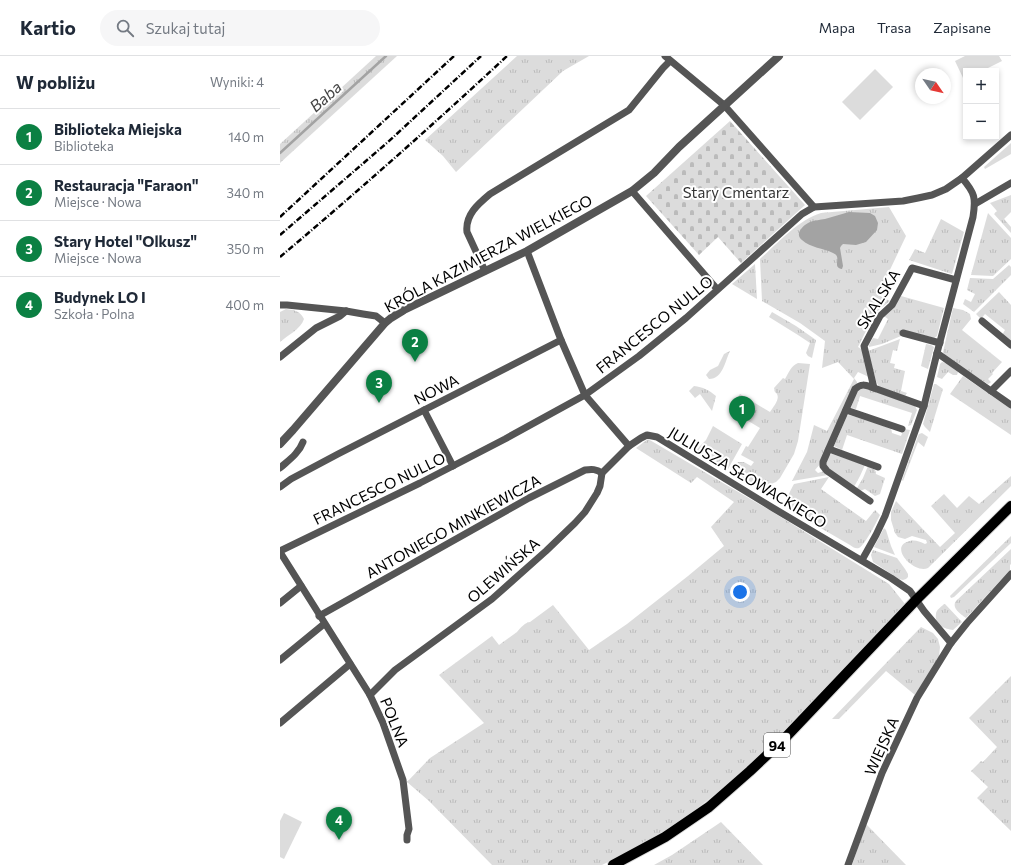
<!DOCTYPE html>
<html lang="pl">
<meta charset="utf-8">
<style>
:root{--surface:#fff;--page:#f6f6f7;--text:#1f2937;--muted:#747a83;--line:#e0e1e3;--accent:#0b8043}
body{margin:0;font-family:Commissioner,sans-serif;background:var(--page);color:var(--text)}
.controls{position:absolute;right:12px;top:12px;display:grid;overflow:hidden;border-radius:0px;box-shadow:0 2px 6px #0003}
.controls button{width:36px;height:36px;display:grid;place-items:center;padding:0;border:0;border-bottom:1px solid var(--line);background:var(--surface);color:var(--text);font:20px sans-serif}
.compass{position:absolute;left:635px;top:12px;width:36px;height:36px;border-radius:50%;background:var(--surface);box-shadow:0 2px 6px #0003;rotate:124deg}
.you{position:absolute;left:460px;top:536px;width:14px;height:14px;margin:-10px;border:3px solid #fff;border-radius:50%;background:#1a73e8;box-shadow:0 0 0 6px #1a73e833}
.badge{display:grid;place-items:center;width:26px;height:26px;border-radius:50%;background:var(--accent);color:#fff;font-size:13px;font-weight:700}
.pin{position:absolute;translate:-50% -33px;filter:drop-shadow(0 1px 2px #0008)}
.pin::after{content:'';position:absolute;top:21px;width:14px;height:12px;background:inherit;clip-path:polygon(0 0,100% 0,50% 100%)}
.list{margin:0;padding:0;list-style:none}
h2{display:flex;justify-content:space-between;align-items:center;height:52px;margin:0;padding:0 16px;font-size:17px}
h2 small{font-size:13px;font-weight:400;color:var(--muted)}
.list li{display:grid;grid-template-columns:26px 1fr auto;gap:12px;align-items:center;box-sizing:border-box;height:56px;padding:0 16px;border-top:1px solid var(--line)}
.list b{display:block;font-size:15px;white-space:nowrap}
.list p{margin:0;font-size:13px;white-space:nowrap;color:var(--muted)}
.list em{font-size:13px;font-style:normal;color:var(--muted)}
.icon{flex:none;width:22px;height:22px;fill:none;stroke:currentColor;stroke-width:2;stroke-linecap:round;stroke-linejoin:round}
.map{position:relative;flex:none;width:731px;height:809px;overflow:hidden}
header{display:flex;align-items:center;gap:24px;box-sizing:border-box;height:56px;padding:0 20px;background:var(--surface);border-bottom:1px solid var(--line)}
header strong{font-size:19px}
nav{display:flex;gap:22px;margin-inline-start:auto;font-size:14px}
.search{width:280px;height:36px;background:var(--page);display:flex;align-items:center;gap:10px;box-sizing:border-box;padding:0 14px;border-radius:22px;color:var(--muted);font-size:15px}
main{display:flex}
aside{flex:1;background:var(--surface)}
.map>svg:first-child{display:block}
.grass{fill:url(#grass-tufts)}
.cemetery{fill:url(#cemetery-stones)}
.pitch{fill:#dcdcdc}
.water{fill:#a3a3a3}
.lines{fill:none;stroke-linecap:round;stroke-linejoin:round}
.stream{stroke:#a3a3a3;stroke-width:2.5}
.primary-casing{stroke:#dbdbdb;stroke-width:12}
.minor{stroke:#555;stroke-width:7}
.tertiary{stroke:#555;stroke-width:8}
.primary{stroke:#000;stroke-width:10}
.rail{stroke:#000;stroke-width:2.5;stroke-dasharray:6 2 1 2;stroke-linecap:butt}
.labels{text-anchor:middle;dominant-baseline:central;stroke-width:4;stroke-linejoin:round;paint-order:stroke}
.shield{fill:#fff;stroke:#4c4c4c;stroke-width:1}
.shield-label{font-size:14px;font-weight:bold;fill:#000}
.park-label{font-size:15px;fill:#333;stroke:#fff}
.street-label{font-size:15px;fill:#000;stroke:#fff}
.water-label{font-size:16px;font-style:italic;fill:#444;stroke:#fff}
</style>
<header>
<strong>Kartio</strong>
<div class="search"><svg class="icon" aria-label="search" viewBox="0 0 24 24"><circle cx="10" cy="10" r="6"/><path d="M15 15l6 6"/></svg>Szukaj tutaj</div>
<nav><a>Mapa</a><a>Trasa</a><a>Zapisane</a></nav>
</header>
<main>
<aside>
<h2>W pobliżu<small>Wyniki: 4</small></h2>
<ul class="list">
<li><span class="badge">1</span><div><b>Biblioteka Miejska</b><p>Biblioteka</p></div><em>140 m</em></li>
<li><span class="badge">2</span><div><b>Restauracja &quot;Faraon&quot;</b><p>Miejsce · Nowa</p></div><em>340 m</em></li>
<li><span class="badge">3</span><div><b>Stary Hotel &quot;Olkusz&quot;</b><p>Miejsce · Nowa</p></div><em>350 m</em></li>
<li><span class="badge">4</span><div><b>Budynek LO I</b><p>Szkoła · Polna</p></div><em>400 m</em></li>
</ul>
</aside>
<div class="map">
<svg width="731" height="809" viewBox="0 0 731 809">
<defs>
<pattern id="grass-tufts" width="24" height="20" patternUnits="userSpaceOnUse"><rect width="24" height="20" fill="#dcdcdc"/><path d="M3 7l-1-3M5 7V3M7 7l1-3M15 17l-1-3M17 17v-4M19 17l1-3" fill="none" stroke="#bbb"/></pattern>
<pattern id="cemetery-stones" width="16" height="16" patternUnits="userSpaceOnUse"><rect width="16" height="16" fill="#dcdcdc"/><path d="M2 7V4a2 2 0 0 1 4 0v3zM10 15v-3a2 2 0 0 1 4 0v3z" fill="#bbb"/></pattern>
</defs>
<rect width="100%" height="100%" fill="#fff"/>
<!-- grass -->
<g class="grass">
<polygon points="96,0 117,0 0,107 0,88"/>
<polygon points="237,0 309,0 283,15 176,116 163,100 145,84"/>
<polygon points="731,87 731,98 705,113 704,111"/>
<polygon points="731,139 731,156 724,163 731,171 731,177 714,158 717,155 710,147"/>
<path d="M 609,151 L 626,180 L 598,239 L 610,245 L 595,257 L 578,291 L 583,294 L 589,321 L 578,316 L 574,322 L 577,326 L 577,328 L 541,407 L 535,414 L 538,417 L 544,415 L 548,419 L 512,425 L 527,396 L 534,369 L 547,375 L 574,323 L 558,306 L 542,312 L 545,285 L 520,267 L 482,245 L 480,203 C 499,186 517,165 541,157 Z"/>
<polygon points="708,157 731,182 731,203 713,220 691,219"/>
<polygon points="661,163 684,176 672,218 629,204 635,193 645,197"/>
<polygon points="475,208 477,243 452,228"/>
<polygon points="729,209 731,211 731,219 694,256 683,248 685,243 691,246 695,238 687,234 690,222 713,223"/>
<polygon points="633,218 621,240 664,252 657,280 654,282 623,274 621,280 602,288 589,291 589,289 593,282 598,283 608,263 604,260"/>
<polygon points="719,236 731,249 731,286 722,279 725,274 705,258 701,263 696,258"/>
<path d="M 673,252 L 683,254 L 690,258 L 691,263 L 682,274 L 722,306 L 712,317 L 713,318 L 708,323 L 711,326 L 710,327 L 708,328 C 697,321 669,306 663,296 Z"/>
<path d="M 6,253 C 15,254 20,255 24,263 C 21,273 8,279 0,286 L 0,256 Z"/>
<polygon points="492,256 516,270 536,284 532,302 528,300 526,297 530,287 518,279 489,261"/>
<polygon points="620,283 617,295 613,294 610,307 615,308 614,312 625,315 621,335 627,337 625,340 599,331 596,325 588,295"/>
<polygon points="646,288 651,289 654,291 648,313 641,310"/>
<path d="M 450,295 C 445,305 443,323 429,323 L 426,319 L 430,314 L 438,310 L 444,298 Z"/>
<polygon points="662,306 666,307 678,316 677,319 673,319 668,316 662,323 657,321 660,308"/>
<path d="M 518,307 L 530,308 L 518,385 L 514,398 L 500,422 L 496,426 L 491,428 L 480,430 L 474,429 L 451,415 L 458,406 L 464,406 L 471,410 L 474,406 L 461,399 L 466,390 L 468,391 L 480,372 L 450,354 L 460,338 L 490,356 C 494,350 502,341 495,336 L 494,332 L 503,322 L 505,323 C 509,316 511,310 518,307 Z"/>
<polygon points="683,320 731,353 731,379 670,338"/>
<polygon points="654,328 656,328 663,333 650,376 645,371 643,368"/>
<path d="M 414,330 C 423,331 429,334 436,340 L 432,355 L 420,338 L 415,342 L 409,335 Z"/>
<polygon points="583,331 635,350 637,354 631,369 628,370 632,357 580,340 576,353 571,352 577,335"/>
<polygon points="569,359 611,371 612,377 621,380 624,373 630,374 622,398 567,379 562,394 554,390 567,360"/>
<polygon points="433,370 462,388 448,413 416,394 426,384"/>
<polygon points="642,377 648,381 644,391 638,386 623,425 622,424 638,380 639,378"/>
<path d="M 368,383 L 491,455 L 609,528 L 625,548 L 569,610 L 469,712 L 384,778 L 322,809 L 212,809 L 149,745 L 127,726 L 150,702 L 204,667 L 159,619 L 212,580 L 219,589 L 237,576 C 240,572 246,566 250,566 L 273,549 L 309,594 L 347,568 L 408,520 L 444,490 L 431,471 L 454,446 L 417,421 L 411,427 L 356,392 Z"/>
<polygon points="552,398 585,409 580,420 574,431 547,412 545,407 549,399"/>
<polygon points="588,410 595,414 596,418 605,422 600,438 595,440 585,433 580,435 577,432 583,422"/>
<path d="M 731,420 L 731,430 L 648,512 C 634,518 610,492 627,486 C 634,483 638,485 645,488 L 647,487 L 646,484 L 632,480 L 625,483 L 618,481 L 615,477 L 611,464 L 611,456 L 616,445 L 660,491 L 675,477 L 651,450 L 664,438 L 677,452 L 689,440 L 699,448 Z"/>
<path d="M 549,421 L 541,433 L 586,465 L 595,454 L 600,459 C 597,465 585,489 579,492 C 575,493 573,491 570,489 L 513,456 C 503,447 509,437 514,428 Z"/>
<polygon points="604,472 606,474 611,490 615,499 594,491"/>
<polygon points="731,480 731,487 674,541 671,542 670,540 673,537"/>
<path d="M 731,493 L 731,508 L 730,509 L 730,514 L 686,562 C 681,558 671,552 676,545 Z"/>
<polygon points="593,494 617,502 625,513 628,518 628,521 626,523 623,524 619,523 593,506 591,499"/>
<path d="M 664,548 L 665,548 L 682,566 L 673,574 C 665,573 654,569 656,558 C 656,554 661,551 664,548 Z"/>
<polygon points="641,571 653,577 658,583 660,591 659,601 635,639 606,615 559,663 552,663"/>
<polygon points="731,620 731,775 697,742 708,731 691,715 701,705 703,706 717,691 689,662"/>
<polygon points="441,766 483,809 374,809 392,799"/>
<polygon points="586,768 626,809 572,809"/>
</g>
<!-- cemetery -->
<polygon class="cemetery" points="450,65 525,149 461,207 438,181 419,199 366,140"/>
<!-- pitch -->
<g class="pitch">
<polygon points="685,0 719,0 722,5 702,15 686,15 686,23 684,24 675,5"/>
<polygon points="595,13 613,31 580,64 562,46"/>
<polygon points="4,757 22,766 4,803 0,801 0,765"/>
</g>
<!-- water -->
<path class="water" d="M 569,156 L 590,157 L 595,160 L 598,167 L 597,174 L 586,186 L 576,189 L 563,188 L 561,190 L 560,192 L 563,210 L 562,213 C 551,211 563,201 553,197 C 543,192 531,192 522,184 C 514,178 523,169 530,166 C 535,164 540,164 545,163 C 553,161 561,158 569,156 Z"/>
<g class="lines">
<!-- stream -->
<polyline class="stream" points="0,97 106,0"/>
<!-- primary casing -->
<g class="primary-casing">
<polyline id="primary" points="333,809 385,781 429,751 470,715 505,682 636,544 731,450"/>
</g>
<!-- minor -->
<g class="minor">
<polyline points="385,0 444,49 534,151"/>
<polyline points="352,135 437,233"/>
<polyline points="695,148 731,127"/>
<polyline points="247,195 281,284 305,339 349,390 361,382 367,379 377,381 493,452 611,522 630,535 644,555 671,587"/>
<path d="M 205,215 L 187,176 C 185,159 198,148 210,138 L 349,54 L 383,12 L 390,5"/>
<polyline points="0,249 7,249 66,255 83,258 96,260 105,267"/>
<polyline points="702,265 731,289"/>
<polyline points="623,277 660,287"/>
<polyline points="657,297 711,335"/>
<polyline points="0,301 36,272 60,260 66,255"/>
<polyline points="731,315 711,335 731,349"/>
<polyline points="594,332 644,350"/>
<polyline points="144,354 173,410"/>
<polyline points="566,354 622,373"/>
<polyline points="549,393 598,411"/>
<path d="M 0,412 C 9,404 19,397 23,386"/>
<polyline points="0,431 11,423 58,398 281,284"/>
<path d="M 590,445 L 547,415 L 543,410 L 543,406 L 575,333 C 582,327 585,329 594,332 L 584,290 L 600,260 L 612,249 L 632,212 L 676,224"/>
<polyline points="0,495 140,427 225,383 305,339 359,300 406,262 522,158 534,151 623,145 638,142 652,139 666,133 682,122 731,79"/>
<polyline points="0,496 90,639 103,667 123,724 129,773 127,779 127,784"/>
<path d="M 582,504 L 596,479 L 605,460 L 644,350 L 657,297 L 693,161 C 696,142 695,137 682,122"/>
<polyline points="0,547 21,530"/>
<path d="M 39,560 L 249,442 L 305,414 C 312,413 316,413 322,417"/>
<polyline points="0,604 44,568"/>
<polyline points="90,639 115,614 212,543 266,495 295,467 305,456 317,437 320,430 322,417 349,390"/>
<polyline points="0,667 70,608"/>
<polyline points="568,809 602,717 637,642 671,587 687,567 731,518"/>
</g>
<!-- tertiary -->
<polyline class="tertiary" points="0,388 13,374 105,267 111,262 124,254 247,195 352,135 374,117 399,91 499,0"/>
<!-- primary -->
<use href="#primary" class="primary"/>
<!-- rail -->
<g class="rail">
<polyline points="0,161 174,0"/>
<polyline points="0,179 108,86 201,0"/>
<path d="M 0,201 C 77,136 153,69 227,0"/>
</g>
</g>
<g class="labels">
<!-- shield labels -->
<rect class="shield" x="484" y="677" width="26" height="24" rx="3"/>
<g class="shield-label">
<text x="497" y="689">94</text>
</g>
<!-- park labels -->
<g class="park-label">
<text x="456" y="136">Stary Cmentarz</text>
</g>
<!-- street labels -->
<g class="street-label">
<text transform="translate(208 197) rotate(-28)">KRÓLA KAZIMIERZA WIELKIEGO</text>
<text transform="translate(598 243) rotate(-58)">SKALSKA</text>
<text transform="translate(374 268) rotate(-39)">FRANCESCO NULLO</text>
<text transform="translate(156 333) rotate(-27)">NOWA</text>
<text transform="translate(468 421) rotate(31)">JULIUSZA SŁOWACKIEGO</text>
<text transform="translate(99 432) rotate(-26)">FRANCESCO NULLO</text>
<text transform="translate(173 470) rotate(-29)">ANTONIEGO MINKIEWICZA</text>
<text transform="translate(223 514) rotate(-41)">OLEWIŃSKA</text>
<text transform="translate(115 666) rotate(68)">POLNA</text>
<text transform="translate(601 690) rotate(-66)">WIEJSKA</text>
</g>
<!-- water labels -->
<g class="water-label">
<text transform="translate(45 40) rotate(-42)">Baba</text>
</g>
</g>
</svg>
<div class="controls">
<button>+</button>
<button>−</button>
</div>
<svg class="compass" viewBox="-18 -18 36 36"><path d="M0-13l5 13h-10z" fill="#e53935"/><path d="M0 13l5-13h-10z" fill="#747a83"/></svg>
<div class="you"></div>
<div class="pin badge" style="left:462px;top:373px">1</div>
<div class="pin badge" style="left:135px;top:306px">2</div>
<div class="pin badge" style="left:99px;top:347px">3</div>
<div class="pin badge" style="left:59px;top:784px">4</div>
</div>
</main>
